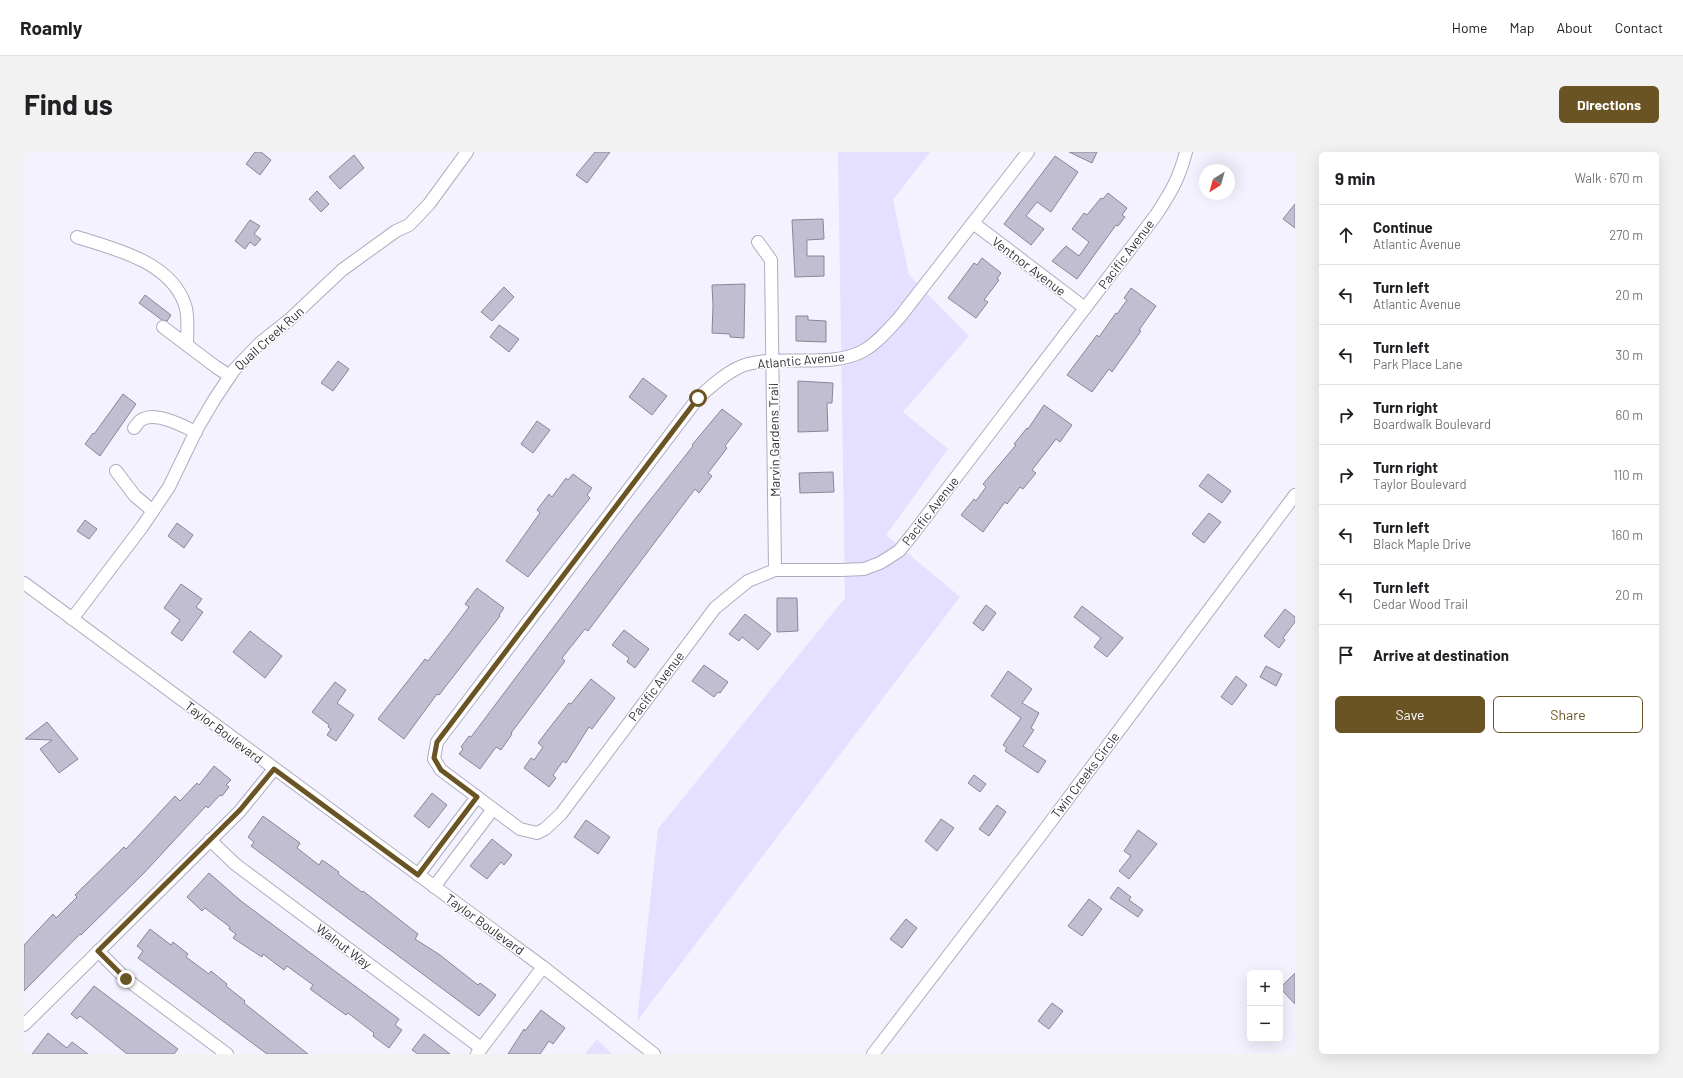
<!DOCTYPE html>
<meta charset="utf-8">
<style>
:root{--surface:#fff;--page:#f2f2f2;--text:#202124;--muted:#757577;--line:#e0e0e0;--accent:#6b5424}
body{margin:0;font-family:Barlow,sans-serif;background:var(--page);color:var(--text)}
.controls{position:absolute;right:12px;bottom:12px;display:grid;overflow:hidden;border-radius:6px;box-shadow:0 4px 16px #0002}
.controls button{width:36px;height:36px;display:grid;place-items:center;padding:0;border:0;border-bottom:1px solid var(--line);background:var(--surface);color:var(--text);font:20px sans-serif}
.compass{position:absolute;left:1175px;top:12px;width:36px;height:36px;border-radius:50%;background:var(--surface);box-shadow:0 4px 16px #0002;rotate:217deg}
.stop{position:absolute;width:12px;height:12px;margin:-9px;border:3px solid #6b5424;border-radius:50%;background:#fff}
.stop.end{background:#6b5424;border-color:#fff;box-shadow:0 1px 4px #0008}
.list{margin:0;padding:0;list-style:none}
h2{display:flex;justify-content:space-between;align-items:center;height:52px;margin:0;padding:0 16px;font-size:17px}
h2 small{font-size:13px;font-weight:400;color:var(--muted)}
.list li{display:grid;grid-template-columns:26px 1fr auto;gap:12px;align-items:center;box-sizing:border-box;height:60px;padding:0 16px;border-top:1px solid var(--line)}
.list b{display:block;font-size:15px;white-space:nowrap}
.list p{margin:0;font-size:13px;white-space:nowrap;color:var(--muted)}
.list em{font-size:13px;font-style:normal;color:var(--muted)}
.actions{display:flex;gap:8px;padding:12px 16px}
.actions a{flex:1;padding:9px 0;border:1px solid var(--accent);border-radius:6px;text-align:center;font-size:14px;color:var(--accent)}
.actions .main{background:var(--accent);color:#fff}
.icon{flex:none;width:22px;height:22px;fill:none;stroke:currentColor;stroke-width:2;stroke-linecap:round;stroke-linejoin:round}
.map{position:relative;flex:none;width:1271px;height:902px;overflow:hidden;border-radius:6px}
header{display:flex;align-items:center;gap:24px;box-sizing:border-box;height:56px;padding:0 20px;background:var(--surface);border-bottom:1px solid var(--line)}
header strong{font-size:19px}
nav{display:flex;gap:22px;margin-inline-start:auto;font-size:14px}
.intro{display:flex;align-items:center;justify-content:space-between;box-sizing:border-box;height:96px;padding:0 24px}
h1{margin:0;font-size:28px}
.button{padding:10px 18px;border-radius:6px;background:var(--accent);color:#fff;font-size:14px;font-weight:700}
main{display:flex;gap:24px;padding:0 24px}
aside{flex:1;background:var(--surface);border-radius:6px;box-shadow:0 4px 16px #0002}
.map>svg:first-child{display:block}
.green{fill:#e5e0ff}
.building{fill:#c1bed2;stroke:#898698}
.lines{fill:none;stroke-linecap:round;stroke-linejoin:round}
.minor-casing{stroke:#afacbf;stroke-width:14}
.minor{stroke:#fff;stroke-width:12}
.route{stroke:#6b5424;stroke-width:5}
.labels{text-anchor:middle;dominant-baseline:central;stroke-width:3;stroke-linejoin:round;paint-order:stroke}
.street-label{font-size:13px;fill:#313037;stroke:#fff}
</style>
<header>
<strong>Roamly</strong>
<nav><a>Home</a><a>Map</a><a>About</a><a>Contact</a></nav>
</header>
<div class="intro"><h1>Find us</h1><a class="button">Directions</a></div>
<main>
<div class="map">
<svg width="1271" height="902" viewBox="0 0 1271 902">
<rect width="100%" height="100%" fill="#f4f2ff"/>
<!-- green -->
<g class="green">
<polygon points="814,0 906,0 869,48 885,123 945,184 879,260 924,297 862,383 936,445 613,869 634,677 821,446"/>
<polygon points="573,887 588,902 561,902"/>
</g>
<!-- building -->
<g class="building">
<polygon points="231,0 237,0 247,8 236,23 222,12"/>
<polygon points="571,0 586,0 563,31 552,23"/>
<polygon points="1045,0 1073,0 1068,11"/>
<polygon points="330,3 340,16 316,37 305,25"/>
<polygon points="1031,4 1054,20 1027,60 1013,50 1002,64 1020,77 1007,93 980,72"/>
<polygon points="293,39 305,52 297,60 285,47"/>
<polygon points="1084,41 1103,56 1098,63 1101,65 1094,74 1092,73 1053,127 1028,109 1042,94 1055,104 1065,90 1048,77 1060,61 1063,63 1077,46 1079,47"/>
<polygon points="1271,52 1271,76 1259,67"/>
<polygon points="799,67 800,87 783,88 783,104 800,104 800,124 771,125 768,68"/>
<polygon points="226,68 236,74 230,82 237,87 231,94 226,90 221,97 211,89"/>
<polygon points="958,106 977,121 973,127 975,128 960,148 964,150 952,166 924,146 950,111 953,113"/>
<polygon points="721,132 720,186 706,185 706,182 688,181 689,154 688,133"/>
<polygon points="480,135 490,145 468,169 457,160"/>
<polygon points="1107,136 1132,154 1115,178 1117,179 1088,220 1085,217 1068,240 1043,223 1073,183 1075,185 1092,161 1093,162 1103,148 1100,146"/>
<polygon points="121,143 147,163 143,169 138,168 115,151"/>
<polygon points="772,164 784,164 784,168 802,169 802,190 772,189"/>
<polygon points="475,173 495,187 485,200 466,185"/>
<polygon points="314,209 325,217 309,239 297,231"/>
<polygon points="619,226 643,244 628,263 605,245"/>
<polygon points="774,229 809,231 808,251 803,251 804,279 774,280"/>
<polygon points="99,242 112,252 76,304 61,292 69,281 70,282"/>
<polygon points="1020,253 1048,273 1036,290 1032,287 1008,318 1012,321 999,337 996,335 983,352 981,350 959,380 937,363 950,347 952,349 962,335 959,332 992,293 990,292 1003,276 1004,277"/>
<polygon points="698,257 718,272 701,294 703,296 684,321 688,324 675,341 671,337 564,479 561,477 538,506 541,509 487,581 488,582 477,598 472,595 456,617 435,602 439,597 437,595 445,584 447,585 611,367 669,294 668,293"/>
<polygon points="513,269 526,278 509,301 497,292"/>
<polygon points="809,320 810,340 776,341 775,321"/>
<polygon points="549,322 568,336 563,343 566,346 504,425 482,409 516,361 513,358 525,342 528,345 542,326 544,328"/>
<polygon points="1184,322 1207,339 1198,351 1175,334"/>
<polygon points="1185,361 1197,370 1180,391 1168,382"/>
<polygon points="61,368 73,377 65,387 53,379"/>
<polygon points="153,371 169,383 160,396 144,384"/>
<polygon points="157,432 178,447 172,455 179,460 158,489 147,481 156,468 140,456"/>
<polygon points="453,436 480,456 475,463 476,464 415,543 413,542 380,587 354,567 401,507 404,509 428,478 445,455 441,452"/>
<polygon points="753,446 773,446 774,479 753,480"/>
<polygon points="962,453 972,461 959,479 949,471"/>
<polygon points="1058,454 1099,486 1083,505 1070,495 1077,486 1050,465"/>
<polygon points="1261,457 1271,465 1271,470 1259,486 1261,488 1255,496 1240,484"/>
<polygon points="721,462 747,482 734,498 718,485 715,489 705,482"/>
<polygon points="600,478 625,497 611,516 603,510 605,506 588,493"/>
<polygon points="226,479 258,504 241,526 209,500"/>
<polygon points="680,513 704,530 696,541 694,540 690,545 668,529"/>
<polygon points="1242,514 1258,522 1252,534 1236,525"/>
<polygon points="984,519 1008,537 998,551 1015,561 1007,576 1010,578 999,594 1022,609 1014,621 981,599 983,596 979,593 997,566 967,544"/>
<polygon points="1212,524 1223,533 1208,553 1197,545"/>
<polygon points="567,527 591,546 568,577 565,575 542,611 539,609 529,623 532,626 525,635 500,616 507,606 510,608 519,595 514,591 527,574 545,551 547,552"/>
<polygon points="311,530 322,538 313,551 330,563 312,589 303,583 307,577 304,575 305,573 288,560"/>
<polygon points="23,570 54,607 35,621 16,597 28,588 1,587"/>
<polygon points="190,614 207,628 202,633 205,635 198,644 196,643 184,656 182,654 120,721 57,783 56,782 0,839 0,793 29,762 32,766 53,745 51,743 100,695 102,697 151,644 156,649 173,631 175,633"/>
<polygon points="950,623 962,632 956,640 944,631"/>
<polygon points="408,641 423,653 405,676 390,664"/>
<polygon points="973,653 982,660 965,684 955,677"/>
<polygon points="239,664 276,691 273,696 295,713 298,708 304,712 315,720 314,722 338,740 339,739 394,782 391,787 416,803 454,833 456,831 472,843 455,864 227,694 230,690 224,685"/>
<polygon points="917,667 930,676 913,699 901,689"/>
<polygon points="562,668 586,685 574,702 550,685"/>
<polygon points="1114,678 1133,692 1105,727 1095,719 1107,704 1100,699"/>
<polygon points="468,687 488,703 480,713 477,710 463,727 446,714"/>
<polygon points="185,721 217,749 375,867 371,873 378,878 365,896 349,884 350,881 324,861 322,863 286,837 289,833 285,830 263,814 260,818 239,802 238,805 218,792 209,786 212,782 205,777 206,775 181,756 178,759 163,745"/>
<polygon points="1094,735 1107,745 1105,748 1119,758 1114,765 1086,746"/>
<polygon points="1065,747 1078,757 1058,784 1044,774"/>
<polygon points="882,767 893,776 878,796 866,787"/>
<polygon points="126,777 147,793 149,790 164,802 162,805 185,822 187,819 203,832 202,834 221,849 220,851 284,902 243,902 114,806 119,799 113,794"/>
<polygon points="1271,821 1271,852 1256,836"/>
<polygon points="70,834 154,897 150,902 103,902 56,864 53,867 47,862"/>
<polygon points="1028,851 1039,859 1025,877 1014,869"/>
<polygon points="517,858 541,876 529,892 525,889 516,902 484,902 500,877 501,879"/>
<polygon points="24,881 43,896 48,890 64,902 8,902"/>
<polygon points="400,882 426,902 394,902 388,898"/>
</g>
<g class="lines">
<!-- minor casing -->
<g class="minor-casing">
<g id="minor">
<path d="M 1004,0 L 875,166 C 864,178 853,191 839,199 C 808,216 759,203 724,212 C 707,216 687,234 674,246 L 413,590 L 410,607 L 417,618 L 496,677 L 513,681 L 521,677 L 537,662 L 691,456 L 724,429 L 751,418 L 818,418 L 840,417 L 856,411 L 875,399 L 888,383 L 1132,63 C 1147,40 1155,27 1162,0"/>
<polyline points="949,71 1061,156"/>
<path d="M 53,85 C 91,97 147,110 161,153 C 165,163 163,182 163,193"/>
<polyline points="734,90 747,108 751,418"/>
<polyline points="139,175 192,215 206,224"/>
<path d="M 110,276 C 113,273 115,268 119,267 C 134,260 159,274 172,280"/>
<polyline points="92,319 111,344 129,359"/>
<polyline points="0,431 519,815 630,902"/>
<polyline points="48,467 118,375 145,335 173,277 190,248 210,218 236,191 265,168 318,118 372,79 385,73 405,52 443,0"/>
<polyline points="186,688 211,712 457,896"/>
<polyline points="394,723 453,645"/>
<polyline points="410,735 469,657"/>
<polyline points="74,799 102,827 203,902"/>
<polyline points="0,873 216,659 250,617"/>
<polyline points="453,902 519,815"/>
<polyline points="849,902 1016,684 1271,343"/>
</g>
</g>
<!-- minor -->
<use href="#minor" class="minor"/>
</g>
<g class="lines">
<!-- route -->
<polyline class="route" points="102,827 74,799 216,658 250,617 394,723 453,645 417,618 410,606 413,590 674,246"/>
</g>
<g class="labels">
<!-- street labels -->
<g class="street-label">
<text transform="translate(1102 102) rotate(-53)">Pacific Avenue</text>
<text transform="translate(1005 114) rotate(37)">Ventnor Avenue</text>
<text transform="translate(245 186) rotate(-42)">Quail Creek Run</text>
<text transform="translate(777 208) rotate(-5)">Atlantic Avenue</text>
<text transform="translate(750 288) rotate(-91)">Marvin Gardens Trail</text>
<text transform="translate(906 359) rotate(-52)">Pacific Avenue</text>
<text transform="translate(632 534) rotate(-53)">Pacific Avenue</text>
<text transform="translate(200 580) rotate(37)">Taylor Boulevard</text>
<text transform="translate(1061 623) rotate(-53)">Twin Creeks Circle</text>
<text transform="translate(461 772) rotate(36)">Taylor Boulevard</text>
<text transform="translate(320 794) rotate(37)">Walnut Way</text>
</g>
</g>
</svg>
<div class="controls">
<button>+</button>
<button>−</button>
</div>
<svg class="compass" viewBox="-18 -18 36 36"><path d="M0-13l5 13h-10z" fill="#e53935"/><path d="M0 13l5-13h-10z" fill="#757577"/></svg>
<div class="stop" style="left:674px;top:246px"></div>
<div class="stop end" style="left:102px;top:827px"></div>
</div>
<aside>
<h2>9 min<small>Walk · 670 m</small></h2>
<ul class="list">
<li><svg class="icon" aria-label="ahead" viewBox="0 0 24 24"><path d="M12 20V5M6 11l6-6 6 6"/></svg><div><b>Continue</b><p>Atlantic Avenue</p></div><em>270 m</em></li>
<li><svg class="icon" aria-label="left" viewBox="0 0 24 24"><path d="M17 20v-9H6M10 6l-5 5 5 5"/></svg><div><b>Turn left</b><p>Atlantic Avenue</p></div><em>20 m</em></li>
<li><svg class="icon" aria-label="left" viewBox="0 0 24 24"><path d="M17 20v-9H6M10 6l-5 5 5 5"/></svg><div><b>Turn left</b><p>Park Place Lane</p></div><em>30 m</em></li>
<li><svg class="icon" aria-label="right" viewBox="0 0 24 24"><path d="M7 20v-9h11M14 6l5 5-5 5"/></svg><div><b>Turn right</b><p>Boardwalk Boulevard</p></div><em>60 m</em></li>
<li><svg class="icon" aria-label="right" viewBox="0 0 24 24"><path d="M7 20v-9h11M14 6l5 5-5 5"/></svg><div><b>Turn right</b><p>Taylor Boulevard</p></div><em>110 m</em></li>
<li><svg class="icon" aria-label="left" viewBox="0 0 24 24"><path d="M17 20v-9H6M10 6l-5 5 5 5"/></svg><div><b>Turn left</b><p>Black Maple Drive</p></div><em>160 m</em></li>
<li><svg class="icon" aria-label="left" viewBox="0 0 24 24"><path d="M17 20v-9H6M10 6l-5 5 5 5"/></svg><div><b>Turn left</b><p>Cedar Wood Trail</p></div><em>20 m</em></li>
<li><svg class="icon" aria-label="arrive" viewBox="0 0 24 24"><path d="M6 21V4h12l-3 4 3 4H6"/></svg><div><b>Arrive at destination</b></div></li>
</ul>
<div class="actions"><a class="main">Save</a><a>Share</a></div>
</aside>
</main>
